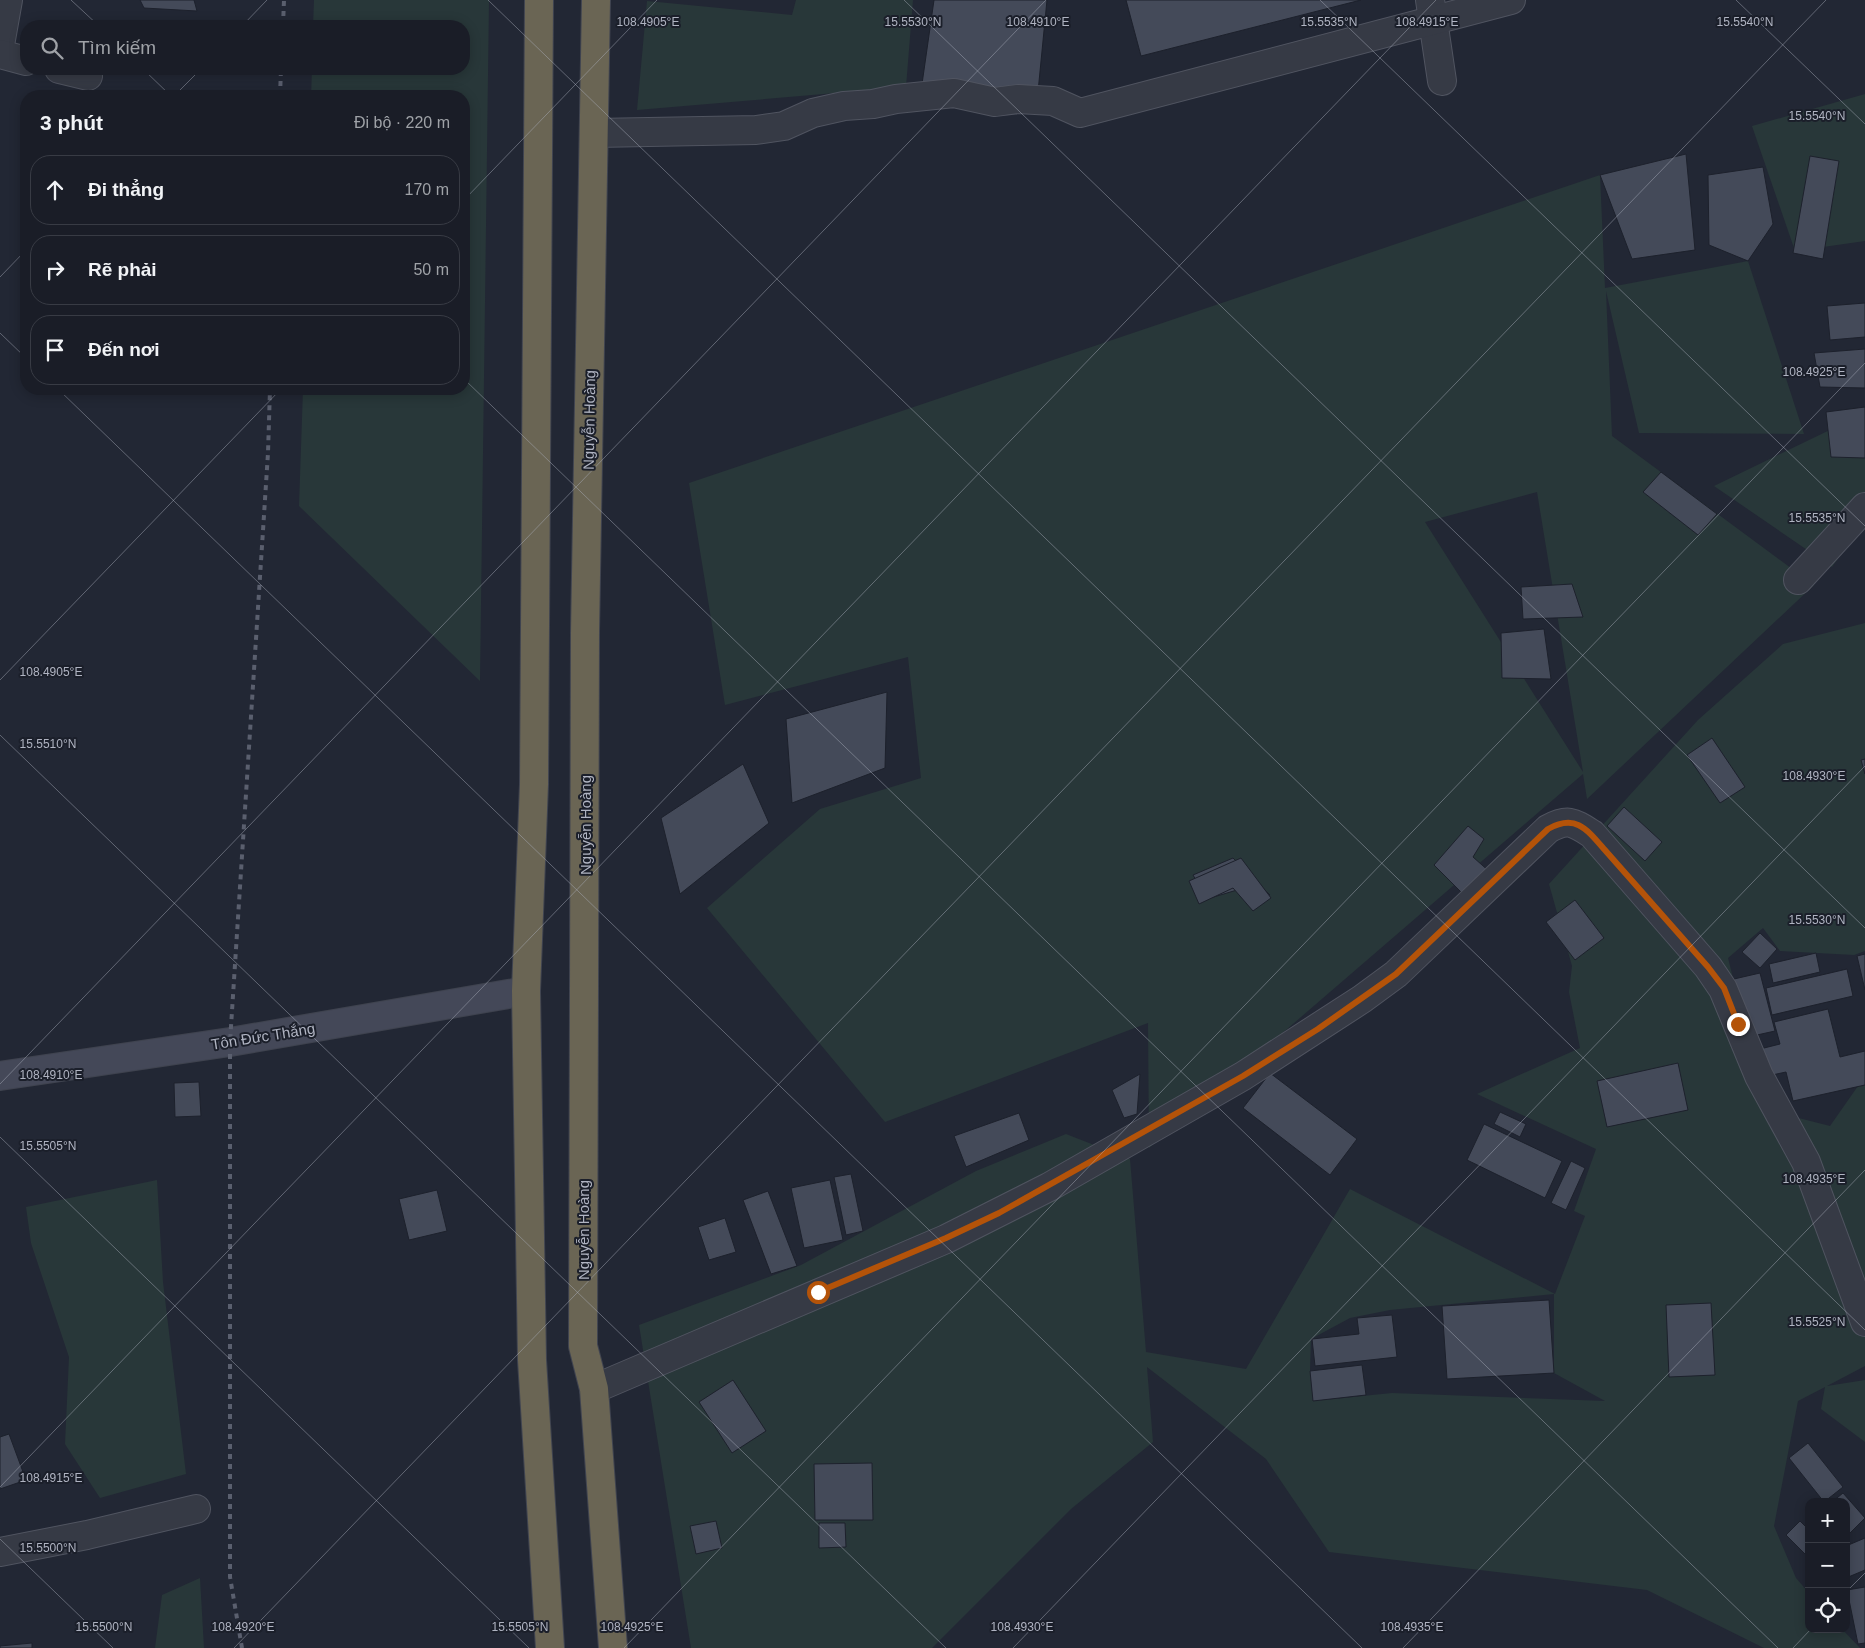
<!DOCTYPE html>
<html lang="vi">
<meta charset="utf-8">
<style>
:root{--surface:#1a1d27;--page:#23262f;--text:#f1f3f6;--muted:#9fa2a7;--line:#383b44}
body{margin:0;font-family:Helvetica,sans-serif;background:var(--page);color:var(--text)}
.controls{position:absolute;right:15px;bottom:15px;display:grid;overflow:hidden;border-radius:10px;box-shadow:0 2px 12px #0003}
.controls button{width:45px;height:45px;display:grid;place-items:center;padding:0;border:0;border-bottom:1px solid var(--line);background:var(--surface);color:var(--text);font:25px sans-serif}
.stop{position:absolute;width:15px;height:15px;margin:-11px;border:4px solid #b45309;border-radius:50%;background:#fff}
.stop.end{background:#b45309;border-color:#fff;box-shadow:0 1px 5px #0008}
.list{margin:0;padding:0;list-style:none}
h2{display:flex;justify-content:space-between;align-items:center;height:65px;margin:0;padding:0 20px;font-size:21px}
h2 small{font-size:16px;font-weight:400;color:var(--muted)}
.list li{display:grid;grid-template-columns:32px 1fr auto;gap:15px;align-items:center;box-sizing:border-box;height:70px;margin:0 10px 10px;padding:0 10px;border:1px solid var(--line);border-radius:20px}
.list b{display:block;font-size:19px;white-space:nowrap}
.list em{font-size:16px;font-style:normal;color:var(--muted)}
.icon{flex:none;width:28px;height:28px;fill:none;stroke:currentColor;stroke-width:2;stroke-linecap:round;stroke-linejoin:round}
.map{position:relative;flex:none;width:1865px;height:1648px;overflow:hidden}
.search{position:absolute;background:var(--surface);box-shadow:0 2px 12px #0003;left:20px;top:20px;width:450px;height:55px;display:flex;align-items:center;gap:12px;box-sizing:border-box;padding:0 18px;border-radius:20px;color:var(--muted);font-size:19px}
.panel{position:absolute;background:var(--surface);box-shadow:0 2px 12px #0003;left:20px;top:90px;width:450px;height:305px;border-radius:20px}
.map>svg:first-child{display:block}
.green{fill:#283739;fill-rule:evenodd}
.building{fill:#444a59;stroke:#1d212c}
.lines{fill:none;stroke-linecap:round;stroke-linejoin:round}
.street-casing{stroke:#505460;stroke-width:30}
.secondary-casing{stroke:#3f434f;stroke-width:30}
.highway-casing{stroke:#404450;stroke-width:30}
.street{stroke:#363a45;stroke-width:28}
.secondary{stroke:#444858;stroke-width:28}
.highway{stroke:#6a6554;stroke-width:28}
.rail{stroke:#5a5f6e;stroke-width:4;stroke-dasharray:5 5;stroke-linecap:butt}
.route{stroke:#b45309;stroke-width:6}
.ticks{fill:none;stroke:#b0b4c2;stroke-width:1;stroke-opacity:0.45}
.labels{text-anchor:middle;dominant-baseline:central;stroke-width:4;stroke-linejoin:round;paint-order:stroke}
.street-label{font-size:15px;fill:#b0b4c2;stroke:#1b1f2a}
.ticks-label{font-size:12px;text-anchor:middle;fill:#b0b4c2;stroke:#1b1f2a;stroke-width:4;stroke-linejoin:round;paint-order:stroke}
</style>
<div class="map">
<svg width="1865" height="1648" viewBox="0 0 1865 1648">
<rect width="100%" height="100%" fill="#222734"/>
<!-- green -->
<g class="green">
<polygon points="314,0 489,0 480,681 299,506 303,389 464,389 464,96 311,96 312,69 464,69 464,26 313,26"/>
<polygon points="796,0 913,0 906,87 637,110 647,1 792,15"/>
<polygon points="1865,94 1865,241 1795,251 1752,126"/>
<path d="M 1600,175 L 1605,288 L 1748,261 L 1804,434 L 1639,433 L 1606,291 L 1612,436 L 1814,585 L 1587,799 L 1583,774 L 1149,1148 L 1148,1023 L 885,1122 L 707,908 L 820,809 L 921,778 L 908,657 L 725,705 L 689,483 ZM 1537,492 L 1583,772 L 1425,522 Z"/>
<polygon points="1865,413 1865,520 1832,567 1714,486"/>
<path d="M 1865,623 L 1865,759 L 1862,760 L 1865,774 L 1865,951 L 1854,955 L 1780,951 L 1763,928 L 1728,958 L 1735,986 L 1779,1113 L 1830,1126 L 1858,1086 L 1865,1085 L 1865,1366 L 1827,1386 L 1865,1380 L 1865,1442 L 1821,1409 L 1825,1387 L 1798,1401 L 1774,1526 L 1796,1578 L 1809,1593 L 1809,1629 L 1842,1629 L 1860,1648 L 1764,1648 L 1647,1590 L 1329,1552 L 1266,1459 L 1147,1367 L 1153,1442 L 1071,1509 L 932,1648 L 691,1648 L 639,1325 L 801,1265 L 976,1171 L 1066,1134 L 1130,1159 L 1146,1352 L 1246,1369 L 1350,1189 L 1555,1294 L 1585,1216 L 1574,1211 L 1596,1149 L 1477,1094 L 1580,1048 L 1569,992 L 1572,966 L 1549,884 L 1698,720 L 1783,644 ZM 1678,1064 L 1688,1110 L 1607,1127 L 1597,1081 ZM 1554,1294 L 1554,1373 L 1605,1401 L 1392,1393 L 1313,1401 L 1310,1371 L 1311,1339 L 1350,1318 L 1390,1310 ZM 1711,1303 L 1715,1375 L 1669,1377 L 1666,1305 Z"/>
<polygon points="157,1180 163,1282 186,1474 100,1498 65,1444 69,1357 31,1243 26,1207"/>
<polygon points="200,1578 204,1648 155,1648 162,1595"/>
</g>
<!-- building -->
<g class="building">
<polygon points="140,0 194,0 197,11 144,8"/>
<polygon points="934,0 1047,0 1038,92 921,91"/>
<polygon points="1126,0 1361,0 1141,56"/>
<polygon points="1686,154 1695,250 1632,259 1600,175"/>
<polygon points="1810,156 1839,161 1823,259 1793,253"/>
<polygon points="1763,167 1773,224 1748,261 1709,245 1708,175"/>
<polygon points="1865,303 1865,337 1830,340 1827,306"/>
<polygon points="1865,349 1865,388 1820,387 1814,353"/>
<polygon points="1865,407 1865,458 1831,457 1826,412"/>
<polygon points="1661,472 1717,514 1698,535 1643,492"/>
<polygon points="1572,584 1583,617 1523,619 1521,587"/>
<polygon points="1544,629 1551,679 1502,678 1501,633"/>
<polygon points="887,692 885,768 792,803 786,719"/>
<polygon points="1712,738 1745,787 1720,803 1687,755"/>
<polygon points="1865,759 1865,774 1861,760"/>
<polygon points="743,764 769,823 680,894 661,818"/>
<polygon points="1624,807 1662,842 1645,861 1607,826"/>
<polygon points="1468,826 1484,839 1473,857 1491,873 1469,900 1434,865"/>
<polygon points="1233,858 1270,895 1252,905 1237,890 1207,899 1193,875"/>
<polygon points="1241,858 1271,898 1253,911 1233,888 1199,904 1189,881"/>
<polygon points="1575,900 1604,938 1575,960 1546,922"/>
<polygon points="1760,933 1777,949 1760,968 1742,952"/>
<polygon points="1816,953 1820,972 1773,983 1769,964"/>
<polygon points="1865,954 1865,990 1857,956"/>
<polygon points="1847,969 1853,996 1772,1015 1766,988"/>
<polygon points="1760,973 1775,1031 1748,1037 1734,979"/>
<polygon points="1828,1009 1840,1057 1865,1051 1865,1085 1793,1101 1786,1072 1763,1077 1756,1050 1780,1044 1774,1022"/>
<polygon points="1678,1063 1688,1110 1607,1127 1597,1081"/>
<polygon points="1270,1073 1357,1139 1330,1175 1243,1108"/>
<polygon points="1140,1074 1137,1114 1124,1118 1112,1090"/>
<polygon points="199,1082 201,1116 175,1117 174,1083"/>
<polygon points="1500,1112 1526,1124 1520,1137 1494,1124"/>
<polygon points="1019,1113 1029,1140 966,1167 954,1136"/>
<polygon points="1484,1124 1562,1161 1545,1198 1467,1160"/>
<polygon points="1571,1161 1585,1168 1566,1210 1551,1203"/>
<polygon points="851,1174 863,1231 846,1235 834,1177"/>
<polygon points="830,1180 843,1240 804,1248 791,1188"/>
<polygon points="437,1190 447,1231 409,1240 399,1199"/>
<polygon points="768,1191 797,1266 771,1274 743,1200"/>
<polygon points="725,1218 736,1252 709,1260 698,1227"/>
<polygon points="1549,1300 1554,1373 1447,1379 1442,1306"/>
<polygon points="1711,1303 1715,1375 1669,1377 1666,1305"/>
<polygon points="1392,1315 1397,1357 1315,1366 1312,1339 1359,1334 1357,1318"/>
<polygon points="1362,1365 1366,1395 1313,1401 1310,1371"/>
<polygon points="733,1380 766,1431 732,1453 699,1402"/>
<polygon points="9,1434 26,1480 0,1489 0,1437"/>
<polygon points="1808,1443 1843,1487 1824,1502 1789,1458"/>
<polygon points="872,1463 873,1520 815,1520 814,1464"/>
<polygon points="1843,1493 1865,1518 1846,1537 1846,1502 1832,1502"/>
<polygon points="716,1521 722,1548 696,1554 690,1526"/>
<polygon points="1800,1521 1809,1530 1808,1557 1786,1535"/>
<polygon points="819,1523 845,1523 846,1547 819,1548"/>
<polygon points="1865,1538 1865,1570 1846,1578 1846,1546"/>
<polygon points="1865,1587 1865,1643 1858,1644 1847,1590"/>
<polygon points="32,1643 32,1648 0,1648 0,1646"/>
</g>
<g class="lines">
<!-- street casing -->
<g class="street-casing">
<g id="street">
<polyline points="1430,0 1442,81"/>
<polyline points="0,45 8,0"/>
<polyline points="0,54 26,61"/>
<polyline points="59,69 88,76"/>
<polyline points="595,133 756,130 784,126 813,113 844,106 873,104 896,99 954,93 995,102 1018,99 1053,101 1080,113 1511,0"/>
<polyline points="1798,580 1865,507"/>
<path d="M 594,1389 L 946,1239 L 1049,1187 L 1243,1076 L 1362,999 L 1396,974 L 1548,829 C 1568,818 1573,822 1592,834 L 1708,967 L 1723,989 L 1759,1076 L 1806,1162 L 1865,1322"/>
<polyline points="0,1552 87,1535 196,1509"/>
</g>
</g>
<!-- secondary casing -->
<g class="secondary-casing">
<polyline id="secondary" points="0,1076 230,1042 526,991"/>
</g>
<!-- highway casing -->
<g class="highway-casing">
<g id="highway">
<polyline points="539,0 534,784 526,991 532,1360 550,1648"/>
<polyline points="596,0 585,633 583,1346 594,1389 613,1648"/>
</g>
</g>
<!-- street -->
<use href="#street" class="street"/>
<!-- secondary -->
<use href="#secondary" class="secondary"/>
<!-- highway -->
<use href="#highway" class="highway"/>
<!-- rail -->
<g class="rail">
<polyline points="283,26 284,0"/>
<polyline points="280,96 281,69"/>
<polyline points="242,1648 230,1577 230,1042 268,453 270,389"/>
</g>
</g>
<g class="lines">
<!-- route -->
<path class="route" d="M 818,1292 L 946,1238 L 999,1213 L 1243,1076 L 1318,1029 L 1396,974 L 1548,829 C 1575,814 1586,828 1604,849 L 1708,967 L 1724,988 L 1738,1024"/>
</g>
<!-- ticks -->
<path class="ticks" d="M 71,0 L 99,26M 488,0 L 1865,1330M 904,0 L 1865,928M 1320,0 L 1865,526M 1736,0 L 1865,124M 242,26 L 267,0M 143,69 L 171,96M 174,96 L 201,69M 464,200 L 657,0M 0,277 L 26,250M 0,333 L 26,358M 464,379 L 1778,1648M 58,389 L 1362,1648M 0,680 L 281,389M 0,735 L 946,1648M 0,1084 L 1046,0M 0,1137 L 529,1648M 0,1487 L 1436,0M 0,1539 L 113,1648M 1846,1592 L 1865,1573M 234,1648 L 1826,0M 624,1648 L 1865,363M 1013,1648 L 1865,766M 1403,1648 L 1865,1170M 1793,1648 L 1811,1629"/>
<g class="labels">
<!-- street labels -->
<g class="street-label">
<text transform="translate(589 420) rotate(-89)">Nguyễn Hoàng</text>
<text transform="translate(585 825) rotate(-90)">Nguyễn Hoàng</text>
<text transform="translate(263 1036) rotate(-9)">Tôn Đức Thắng</text>
<text transform="translate(583 1230) rotate(-90)">Nguyễn Hoàng</text>
</g>
</g>
<g class="ticks-label">
<text x="913" y="26">15.5530°N</text>
<text x="1329" y="26">15.5535°N</text>
<text x="1745" y="26">15.5540°N</text>
<text x="648" y="26">108.4905°E</text>
<text x="1038" y="26">108.4910°E</text>
<text x="1427" y="26">108.4915°E</text>
<text x="1817" y="120">15.5540°N</text>
<text x="1814" y="376">108.4925°E</text>
<text x="1817" y="522">15.5535°N</text>
<text x="51" y="676">108.4905°E</text>
<text x="48" y="748">15.5510°N</text>
<text x="1814" y="780">108.4930°E</text>
<text x="1817" y="924">15.5530°N</text>
<text x="51" y="1079">108.4910°E</text>
<text x="48" y="1150">15.5505°N</text>
<text x="1814" y="1183">108.4935°E</text>
<text x="1817" y="1326">15.5525°N</text>
<text x="51" y="1482">108.4915°E</text>
<text x="48" y="1552">15.5500°N</text>
<text x="243" y="1631">108.4920°E</text>
<text x="632" y="1631">108.4925°E</text>
<text x="1022" y="1631">108.4930°E</text>
<text x="1412" y="1631">108.4935°E</text>
<text x="104" y="1631">15.5500°N</text>
<text x="520" y="1631">15.5505°N</text>
</g>
</svg>
<div class="controls">
<button>+</button>
<button>−</button>
<button><svg class="icon" aria-label="locate" viewBox="0 0 24 24"><circle cx="12" cy="12" r="6"/><path d="M12 2v4M12 18v4M2 12h4M18 12h4"/></svg></button>
</div>
<div class="stop" style="left:818px;top:1292px"></div>
<div class="stop end" style="left:1738px;top:1024px"></div>
<div class="search"><svg class="icon" aria-label="search" viewBox="0 0 24 24"><circle cx="10" cy="10" r="6"/><path d="M15 15l6 6"/></svg>Tìm kiếm</div>
<section class="panel">
<h2>3 phút<small>Đi bộ · 220 m</small></h2>
<ul class="list">
<li><svg class="icon" aria-label="ahead" viewBox="0 0 24 24"><path d="M12 20V5M6 11l6-6 6 6"/></svg><div><b>Đi thẳng</b></div><em>170 m</em></li>
<li><svg class="icon" aria-label="right" viewBox="0 0 24 24"><path d="M7 20v-9h11M14 6l5 5-5 5"/></svg><div><b>Rẽ phải</b></div><em>50 m</em></li>
<li><svg class="icon" aria-label="arrive" viewBox="0 0 24 24"><path d="M6 21V4h12l-3 4 3 4H6"/></svg><div><b>Đến nơi</b></div></li>
</ul>
</section>
</div>
